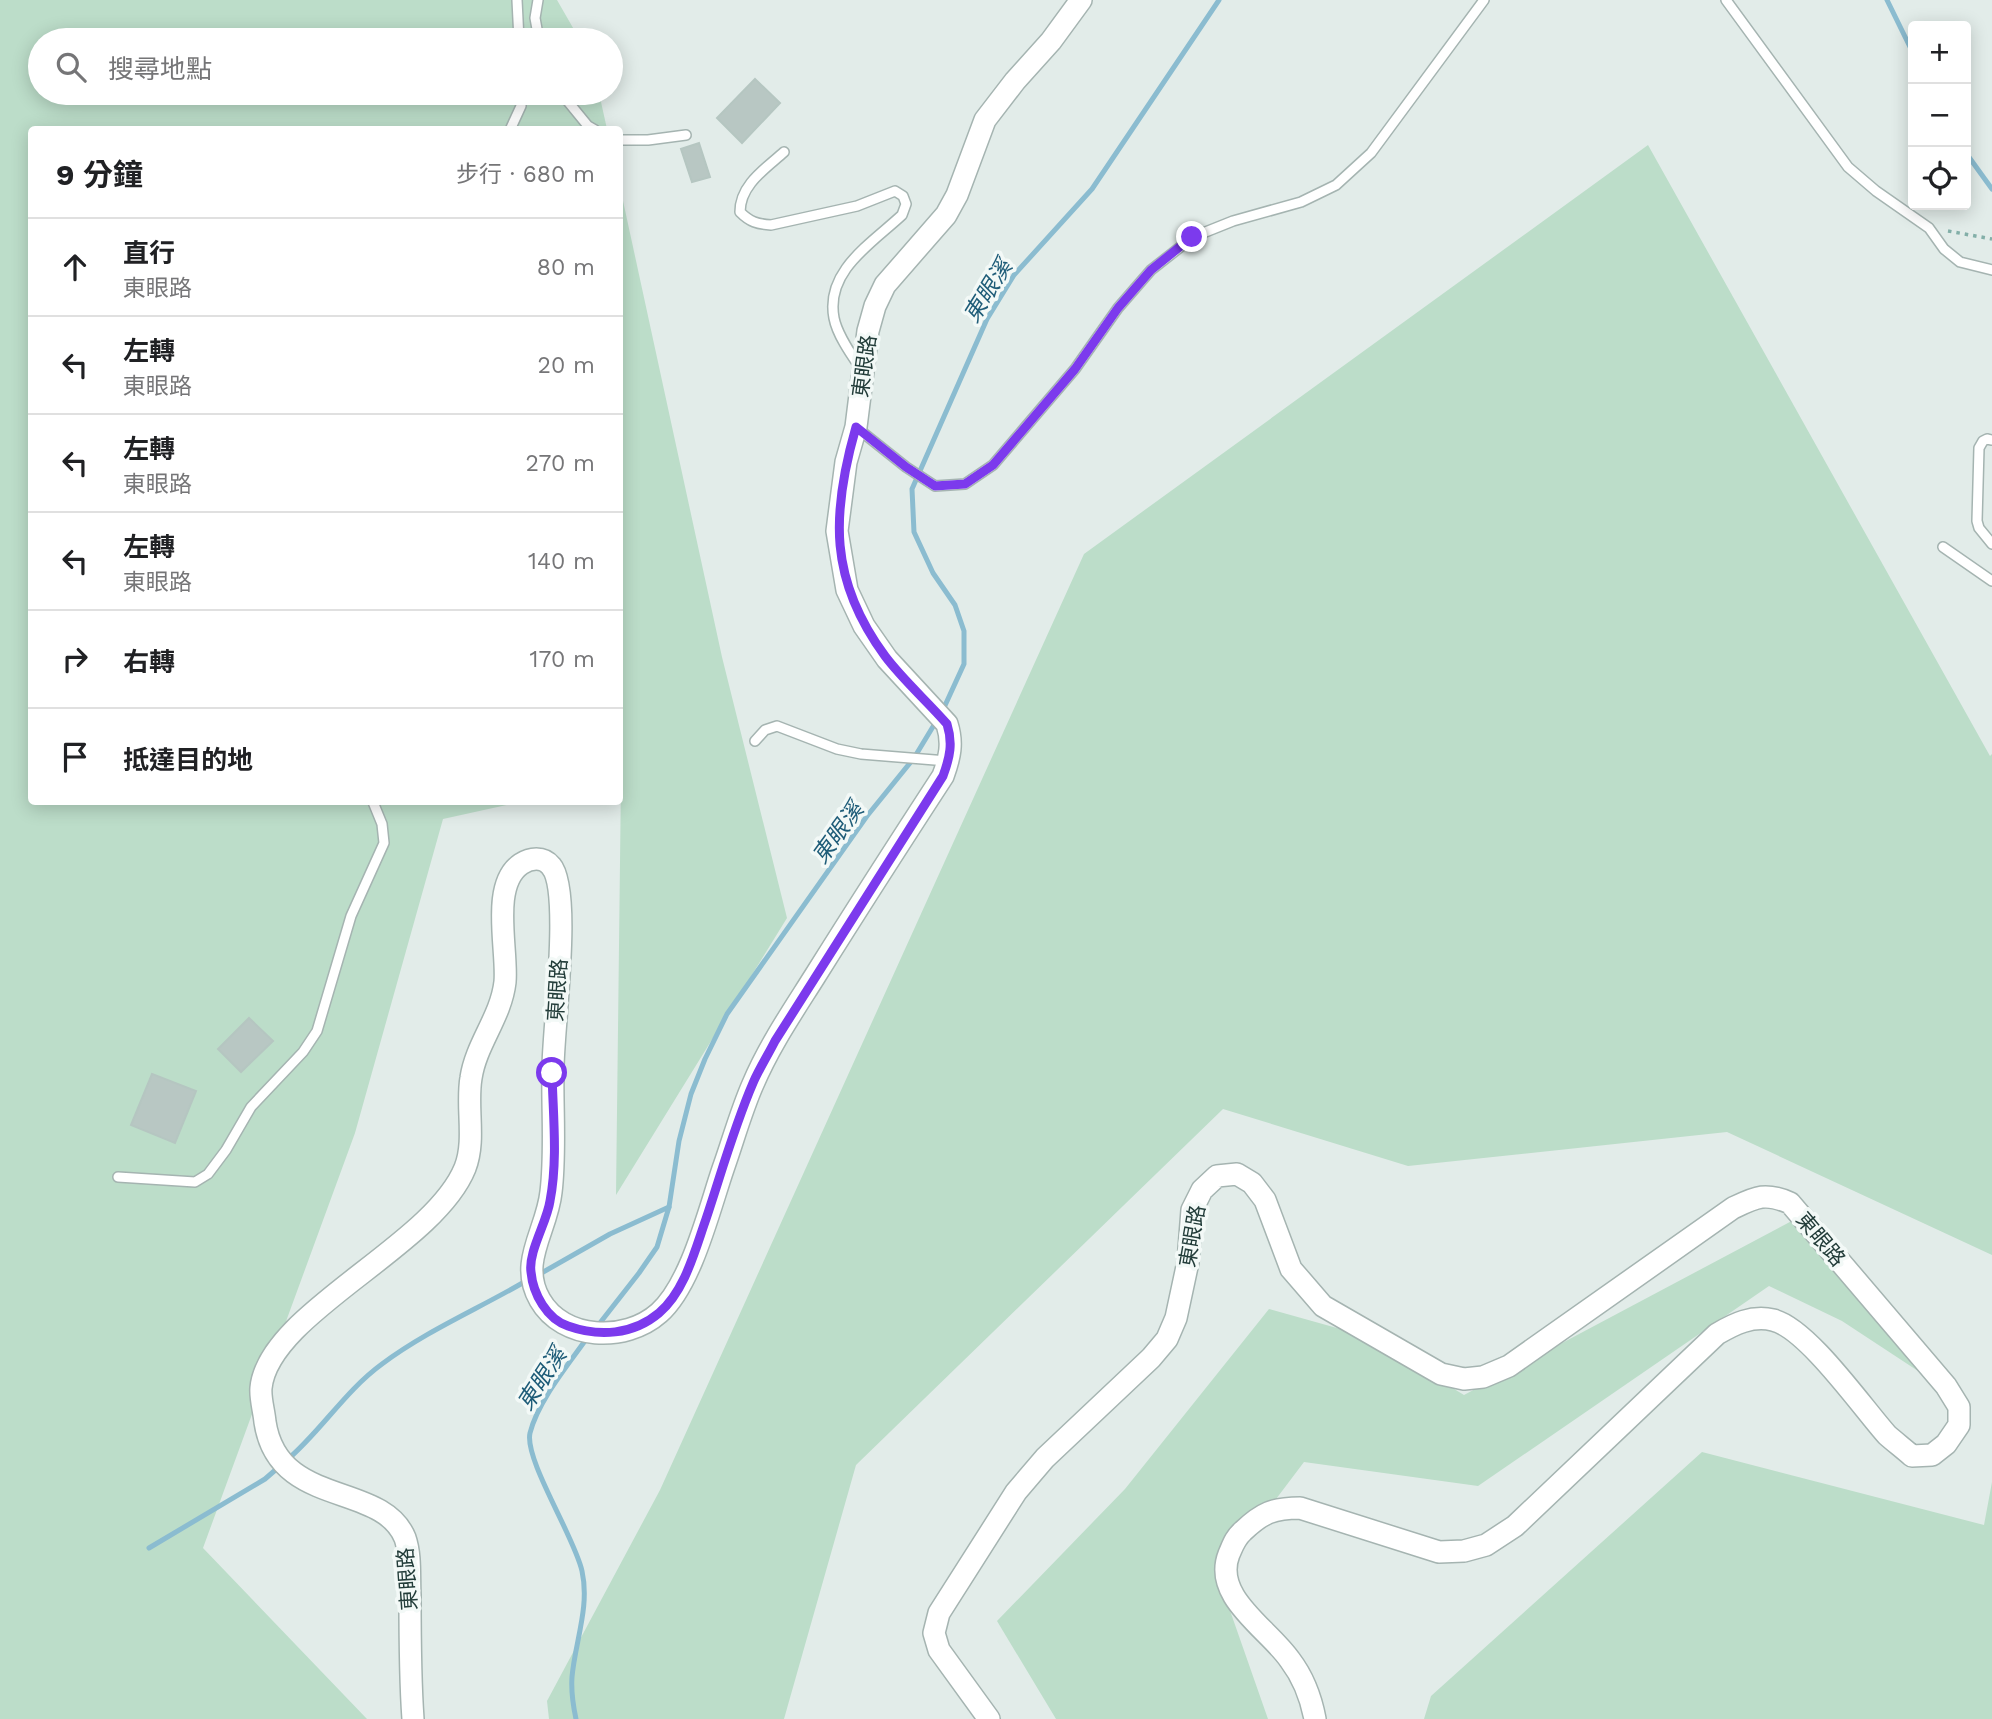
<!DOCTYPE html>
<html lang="zh-TW">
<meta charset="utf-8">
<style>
:root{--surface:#fff;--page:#f2f2f2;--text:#202124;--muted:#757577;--line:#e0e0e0}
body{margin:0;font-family:"Work Sans","Noto Sans TC",sans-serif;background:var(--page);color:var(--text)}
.controls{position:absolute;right:21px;top:21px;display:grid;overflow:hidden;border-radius:7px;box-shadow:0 4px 18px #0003}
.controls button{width:63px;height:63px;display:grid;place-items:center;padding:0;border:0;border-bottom:2px solid var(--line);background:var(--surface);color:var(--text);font:35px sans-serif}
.stop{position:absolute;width:21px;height:21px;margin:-16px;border:5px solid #7c3aed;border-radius:50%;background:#fff}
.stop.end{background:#7c3aed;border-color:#fff;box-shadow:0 2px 7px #0008}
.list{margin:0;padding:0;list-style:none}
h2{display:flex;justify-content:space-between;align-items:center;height:91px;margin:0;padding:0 28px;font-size:30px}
h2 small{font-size:23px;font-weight:400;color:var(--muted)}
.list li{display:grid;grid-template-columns:46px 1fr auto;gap:21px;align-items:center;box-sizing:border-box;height:98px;padding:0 28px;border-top:2px solid var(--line)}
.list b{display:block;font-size:26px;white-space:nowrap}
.list p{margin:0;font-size:23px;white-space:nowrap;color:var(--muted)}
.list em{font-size:23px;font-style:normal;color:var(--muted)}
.icon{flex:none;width:38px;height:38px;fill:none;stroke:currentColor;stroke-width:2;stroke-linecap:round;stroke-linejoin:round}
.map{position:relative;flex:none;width:1992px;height:1719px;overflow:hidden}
.search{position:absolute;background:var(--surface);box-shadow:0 4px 18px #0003;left:28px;top:28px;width:595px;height:77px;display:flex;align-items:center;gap:18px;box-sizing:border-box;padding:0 24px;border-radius:38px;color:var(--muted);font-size:26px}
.panel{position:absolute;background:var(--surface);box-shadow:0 4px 18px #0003;left:28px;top:126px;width:595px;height:679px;border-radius:7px}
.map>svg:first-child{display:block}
.green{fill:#bcddc9}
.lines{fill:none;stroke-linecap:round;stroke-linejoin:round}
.stream{stroke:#8bbcd0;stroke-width:5}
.building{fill:#b8c7c3;stroke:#b5c6c1;stroke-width:2}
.service-casing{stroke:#a5b4b1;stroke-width:12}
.tertiary-casing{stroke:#a5b4b1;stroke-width:24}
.path{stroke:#83afa8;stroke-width:3.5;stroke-dasharray:3.5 5;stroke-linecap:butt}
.service{stroke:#fff;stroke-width:9}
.tertiary{stroke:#fff;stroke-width:21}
.route{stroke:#7c3aed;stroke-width:9}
.labels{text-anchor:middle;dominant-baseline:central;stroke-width:7;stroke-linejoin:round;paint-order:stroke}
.street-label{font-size:21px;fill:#233d3a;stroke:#f3f9f7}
.water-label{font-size:23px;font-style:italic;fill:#1e5c78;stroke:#f3f9f7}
</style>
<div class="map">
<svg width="1992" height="1719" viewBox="0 0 1992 1719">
<rect width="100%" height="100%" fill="#e2ece9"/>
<!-- green -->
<g class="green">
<polygon points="0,0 557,0 580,40 40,40 40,93 599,93 607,129 32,130 32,802 520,802 443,819 355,1133 203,1548 367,1719 0,1719"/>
<polygon points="1648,145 1990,756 1992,754 1992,1255 1727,1132 1408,1166 1223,1109 856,1465 784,1719 549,1719 547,1701 660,1490 1084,554"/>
<polygon points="620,187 722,657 787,918 616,1195 621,779"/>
<polygon points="1805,1214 1947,1390 1842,1321 1769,1286 1478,1486 1304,1462 1230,1560 1227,1602 1268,1719 1056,1719 997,1621 1125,1489 1269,1309 1369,1337 1464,1395"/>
<polygon points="1702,1452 1984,1525 1992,1482 1992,1719 1424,1719 1431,1696"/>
</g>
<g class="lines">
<!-- stream -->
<g class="stream">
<polyline points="1887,0 1913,53"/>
<polyline points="1966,153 1992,189"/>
<polyline points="942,712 964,664 964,631 955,605 933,573 914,532 912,489 987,319 1014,275 1092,189 1219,0"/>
<polyline points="538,1275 610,1234 669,1207"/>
<polyline points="596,1328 639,1273 657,1247 669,1207 679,1141 691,1094 705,1059 727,1014 867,816 914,758 937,720"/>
<path d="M 287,1460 C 321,1431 345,1391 382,1364 C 426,1331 478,1309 526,1281"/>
<polyline points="149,1548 265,1479 280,1466"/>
<path d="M 576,1719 C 573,1705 571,1691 572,1677 C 575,1642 590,1607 582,1571 C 575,1538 524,1459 530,1433 C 538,1401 568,1365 587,1338"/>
</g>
</g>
<!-- building -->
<g class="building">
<polygon points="755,79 780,103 742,143 717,118"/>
<polygon points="699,143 710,177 692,182 681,149"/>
<polygon points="249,1018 273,1041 241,1072 218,1049"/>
<polygon points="152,1074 196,1091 175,1143 131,1125"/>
</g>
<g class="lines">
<!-- service casing -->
<g class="service-casing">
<g id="service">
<polyline points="517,0 519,40"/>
<polyline points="538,0 535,18 539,40"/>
<polyline points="1726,0 1848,167 1876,191 1929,228 1944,249 1960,262 1992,270"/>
<polyline points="561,93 588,126 595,130"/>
<polyline points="510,130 521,106 521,93"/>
<polyline points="620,140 648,140 686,135"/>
<path d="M 784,152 C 765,169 740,185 740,212 C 750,222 757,224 771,225 L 857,206 L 895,191 L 903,196 L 906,204 L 902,215 C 872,243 825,271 834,318 C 837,334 850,353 859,366"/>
<polyline points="857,428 906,467 935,486 965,484 993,465 1075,369 1118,308 1151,270 1193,237 1233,221 1301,202 1336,185 1371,153 1484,0"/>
<polyline points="1992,440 1987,439 1983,441 1979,448 1977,521 1979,528 1992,544"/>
<polyline points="1943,547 1992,581"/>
<polyline points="755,741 765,730 777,726 837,749 861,754 947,761"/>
<polyline points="118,1177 195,1182 208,1174 226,1150 251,1107 303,1052 317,1031 351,916 384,843 382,824 373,802"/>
</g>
</g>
<!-- tertiary casing -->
<g class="tertiary-casing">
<g id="tertiary">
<path d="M 413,1719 C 410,1678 410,1636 410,1595 C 409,1577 411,1555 405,1538 C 382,1481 278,1509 265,1422 C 264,1411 260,1398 261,1388 C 268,1313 433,1247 465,1168 C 476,1140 466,1107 471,1078 C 476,1044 501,1017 505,982 C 508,950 490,885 521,864 C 530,858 543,856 551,866 C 572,890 553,1030 553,1068 C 552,1109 556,1151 551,1192 C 547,1231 518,1262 540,1300 C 563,1340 625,1343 659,1313 C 691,1285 709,1210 723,1169 C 733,1141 741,1111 753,1084 C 769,1046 793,1011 815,976 C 857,909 900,842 943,776 C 950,757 953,743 947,724 L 887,659 L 864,626 L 847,590 L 837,531 L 846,462 L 856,427 L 868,331 L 875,306 L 885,285 L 946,215 L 957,195 L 985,120 L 1015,81 L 1051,41 L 1081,0"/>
<path d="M 989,1719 L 939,1650 L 934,1633 L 939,1613 L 1016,1492 L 1045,1458 L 1151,1358 L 1167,1339 L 1176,1318 L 1188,1262 L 1192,1210 L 1202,1190 L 1217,1176 L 1237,1174 L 1252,1183 L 1265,1200 L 1291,1269 L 1323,1306 L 1441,1374 L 1464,1379 L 1483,1377 L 1509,1366 L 1733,1208 C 1756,1197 1765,1192 1790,1203 L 1946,1386 L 1959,1407 L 1959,1425 L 1946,1444 L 1932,1455 L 1912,1456 C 1904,1449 1895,1442 1887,1435 C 1862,1407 1807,1328 1773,1320 C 1752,1315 1734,1324 1717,1334 L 1515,1526 L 1486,1545 L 1464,1551 L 1439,1552 L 1300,1508 C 1273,1508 1262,1513 1243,1531 C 1235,1538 1233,1545 1229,1554 C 1212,1597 1269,1629 1290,1660 C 1303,1677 1311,1698 1315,1719"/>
</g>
</g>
<!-- path -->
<polyline class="path" points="1948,231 1992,239"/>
<!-- service -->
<use href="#service" class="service"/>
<!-- tertiary -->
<use href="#tertiary" class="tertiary"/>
</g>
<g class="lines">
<!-- route -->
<path class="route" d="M 552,1073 C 553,1115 558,1160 550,1201 C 547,1222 528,1252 531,1272 C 533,1294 547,1319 568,1326 C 599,1337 633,1335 659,1313 C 685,1291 695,1250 706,1219 C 721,1174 734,1127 753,1083 C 759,1069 768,1055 775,1041 L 943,776 C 950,757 953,743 947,724 C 927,701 903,680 885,656 C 829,580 831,514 856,427 L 906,467 L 935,486 L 965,484 L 993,465 L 1075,369 L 1118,308 L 1151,270 L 1192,237"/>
</g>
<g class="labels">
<!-- street labels -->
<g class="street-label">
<text transform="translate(864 366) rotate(-82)">東眼路</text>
<text transform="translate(557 990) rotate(-86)">東眼路</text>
<text transform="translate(1192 1236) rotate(-80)">東眼路</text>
<text transform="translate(1821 1239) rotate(50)">東眼路</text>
<text transform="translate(407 1579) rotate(-94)">東眼路</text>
</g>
<!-- water labels -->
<g class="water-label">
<text transform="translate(988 291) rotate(-58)">東眼溪</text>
<text transform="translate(838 833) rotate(-54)">東眼溪</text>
<text transform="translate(542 1379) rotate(-57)">東眼溪</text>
</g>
</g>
</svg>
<div class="controls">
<button>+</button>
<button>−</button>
<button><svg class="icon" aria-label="locate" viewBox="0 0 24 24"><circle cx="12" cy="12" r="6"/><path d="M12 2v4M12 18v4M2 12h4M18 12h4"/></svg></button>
</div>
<div class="stop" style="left:552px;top:1073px"></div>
<div class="stop end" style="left:1192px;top:237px"></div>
<div class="search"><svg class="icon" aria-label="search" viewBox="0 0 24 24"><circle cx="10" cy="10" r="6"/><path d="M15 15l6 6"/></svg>搜尋地點</div>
<section class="panel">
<h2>9 分鐘<small>步行 · 680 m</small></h2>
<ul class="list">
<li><svg class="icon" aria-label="ahead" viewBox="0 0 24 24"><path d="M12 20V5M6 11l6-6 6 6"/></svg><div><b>直行</b><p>東眼路</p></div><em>80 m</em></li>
<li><svg class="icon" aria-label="left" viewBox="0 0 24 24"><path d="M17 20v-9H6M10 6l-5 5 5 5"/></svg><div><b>左轉</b><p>東眼路</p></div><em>20 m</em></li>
<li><svg class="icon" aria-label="left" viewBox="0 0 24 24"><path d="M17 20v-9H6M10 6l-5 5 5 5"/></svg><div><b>左轉</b><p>東眼路</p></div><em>270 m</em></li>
<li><svg class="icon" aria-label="left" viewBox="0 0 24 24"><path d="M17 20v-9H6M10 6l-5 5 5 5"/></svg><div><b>左轉</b><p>東眼路</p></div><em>140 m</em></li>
<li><svg class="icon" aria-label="right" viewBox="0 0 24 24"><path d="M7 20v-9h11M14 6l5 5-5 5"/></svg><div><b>右轉</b></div><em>170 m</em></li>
<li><svg class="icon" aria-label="arrive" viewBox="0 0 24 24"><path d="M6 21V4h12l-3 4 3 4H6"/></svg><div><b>抵達目的地</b></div></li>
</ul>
</section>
</div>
